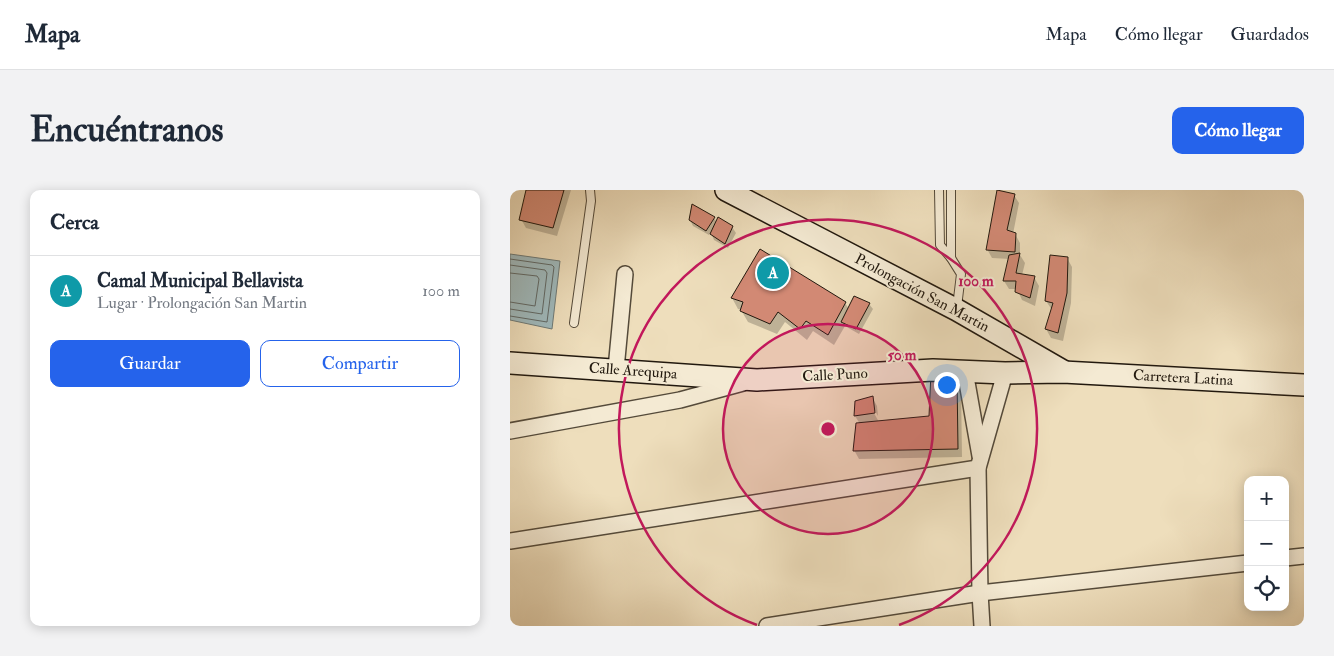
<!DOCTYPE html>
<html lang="es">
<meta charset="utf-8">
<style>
:root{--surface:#fff;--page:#f2f2f3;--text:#1f2937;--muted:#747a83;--line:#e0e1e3;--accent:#2563eb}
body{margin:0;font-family:"IM FELL Double Pica",serif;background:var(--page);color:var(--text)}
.controls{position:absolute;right:15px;bottom:15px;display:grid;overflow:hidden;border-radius:10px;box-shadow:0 2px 12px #0003}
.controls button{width:45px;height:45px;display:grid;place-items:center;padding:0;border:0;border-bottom:1px solid var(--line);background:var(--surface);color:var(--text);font:25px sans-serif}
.you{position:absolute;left:436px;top:194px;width:18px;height:18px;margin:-12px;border:4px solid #fff;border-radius:50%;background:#1a73e8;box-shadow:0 0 0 8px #1a73e833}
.badge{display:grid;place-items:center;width:32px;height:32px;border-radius:50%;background:var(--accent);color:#fff;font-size:16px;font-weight:700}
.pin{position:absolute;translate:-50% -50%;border:2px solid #fff;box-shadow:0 1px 5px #0006}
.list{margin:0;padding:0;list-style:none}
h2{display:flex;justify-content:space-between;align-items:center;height:65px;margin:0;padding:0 20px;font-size:21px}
h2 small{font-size:16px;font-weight:400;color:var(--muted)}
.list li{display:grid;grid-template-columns:32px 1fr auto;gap:15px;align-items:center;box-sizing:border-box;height:70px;padding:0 20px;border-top:1px solid var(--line)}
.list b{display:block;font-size:19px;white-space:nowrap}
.list p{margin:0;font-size:16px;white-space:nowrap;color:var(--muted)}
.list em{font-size:16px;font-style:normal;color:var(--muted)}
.actions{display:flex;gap:10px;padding:15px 20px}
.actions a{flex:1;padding:11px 0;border:1px solid var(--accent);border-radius:10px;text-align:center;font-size:18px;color:var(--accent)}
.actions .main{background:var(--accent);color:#fff}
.icon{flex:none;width:28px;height:28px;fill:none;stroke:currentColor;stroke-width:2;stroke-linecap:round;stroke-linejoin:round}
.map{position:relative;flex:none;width:794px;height:436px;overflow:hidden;border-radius:10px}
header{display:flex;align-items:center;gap:30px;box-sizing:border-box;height:70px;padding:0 25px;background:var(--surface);border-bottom:1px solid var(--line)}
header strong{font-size:24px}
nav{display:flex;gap:28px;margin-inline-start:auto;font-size:18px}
.intro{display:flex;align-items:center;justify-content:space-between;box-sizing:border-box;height:120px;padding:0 30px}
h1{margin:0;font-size:35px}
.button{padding:12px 22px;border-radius:10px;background:var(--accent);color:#fff;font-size:18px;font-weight:700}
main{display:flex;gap:30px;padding:0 30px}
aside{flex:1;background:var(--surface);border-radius:10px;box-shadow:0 2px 12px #0003}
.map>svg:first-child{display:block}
.water{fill:#9fb9bc;stroke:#6d7976}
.shadow{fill:#0003}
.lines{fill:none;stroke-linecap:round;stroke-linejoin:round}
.shore{stroke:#606865;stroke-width:1}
.building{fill:#d28974;stroke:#21180e}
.lane-casing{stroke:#544a3a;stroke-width:10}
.street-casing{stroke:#544a3a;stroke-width:18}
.secondary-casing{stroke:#21180e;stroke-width:24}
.lane{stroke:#f4ead3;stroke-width:8}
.street{stroke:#f4ead3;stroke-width:15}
.secondary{stroke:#f4ead3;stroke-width:21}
.ring{fill:none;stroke:#c2185b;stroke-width:2.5}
.labels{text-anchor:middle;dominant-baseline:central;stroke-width:4;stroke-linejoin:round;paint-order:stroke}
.street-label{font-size:15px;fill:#21180e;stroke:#f4ead3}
.centre{fill:#c2185b;stroke:#f4ead3;stroke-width:2.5}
.ring-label{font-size:15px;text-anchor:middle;font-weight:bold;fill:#c2185b;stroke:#f4ead3;stroke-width:4;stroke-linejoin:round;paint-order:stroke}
</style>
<header>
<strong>Mapa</strong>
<nav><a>Mapa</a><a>Cómo llegar</a><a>Guardados</a></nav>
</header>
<div class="intro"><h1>Encuéntranos</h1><a class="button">Cómo llegar</a></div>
<main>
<aside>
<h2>Cerca<small></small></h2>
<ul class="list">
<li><span class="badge" style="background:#0f9aa8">A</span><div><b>Camal Municipal Bellavista</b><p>Lugar · Prolongación San Martin</p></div><em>100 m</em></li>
</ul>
<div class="actions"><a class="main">Guardar</a><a>Compartir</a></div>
</aside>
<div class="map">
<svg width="794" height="436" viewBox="0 0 794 436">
<rect width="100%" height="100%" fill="#eedebc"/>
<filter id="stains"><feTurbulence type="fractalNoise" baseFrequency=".004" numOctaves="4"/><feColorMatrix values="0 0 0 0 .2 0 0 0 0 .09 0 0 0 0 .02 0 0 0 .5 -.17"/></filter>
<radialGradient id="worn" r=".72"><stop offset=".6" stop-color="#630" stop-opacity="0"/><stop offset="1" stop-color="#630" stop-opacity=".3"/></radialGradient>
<!-- water -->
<polygon class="water" points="0,64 50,71 42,139 0,130"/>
<!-- shadow -->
<g class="shadow">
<polygon points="17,0 61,0 47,46 16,38 11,29"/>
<polygon points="504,5 509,13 503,44 505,44 510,53 510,65 515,73 512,85 524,87 529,96 525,116 512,110 507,99 499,99 494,91 500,69 482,68 477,59"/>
<polygon points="204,28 207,33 209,29 222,37 226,43 218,58 204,50 201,43 199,45 183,36 180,30"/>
<polygon points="557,68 562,77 561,113 553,151 541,148 536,139 542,120 536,111"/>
<polygon points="222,108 335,113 339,119 359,114 363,119 349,144 335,136 324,155 303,141 297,150 275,132 267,144 238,132 231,120 228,119"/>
<polygon points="446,188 451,197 452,267 349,269 344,260 350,234 345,226 346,211 362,207 367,216 368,226 363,217 361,218 369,232 420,227"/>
</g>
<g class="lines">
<!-- shore -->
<g class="shore">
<polyline points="0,69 42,75 44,77 37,132 0,126"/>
<polyline points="0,75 35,80 37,83 32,124 0,119"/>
<polyline points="0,83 27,86 29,89 25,116 0,112"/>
</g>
</g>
<!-- building -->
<g class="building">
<polygon points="16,0 54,0 43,38 9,30"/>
<polygon points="487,0 505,4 497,40 506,43 505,62 476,60"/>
<polygon points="182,14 205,27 196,41 179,30"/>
<polygon points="208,27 223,36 215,54 200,44"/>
<polygon points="250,59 336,112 318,145 296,131 290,139 268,122 260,134 230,121 233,112 221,108"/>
<polygon points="510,63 506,83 525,86 520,108 505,102 506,91 493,91 499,65"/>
<polygon points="540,65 558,67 557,103 548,143 535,139 543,113 535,111"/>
<polygon points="344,106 360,113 346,139 331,132"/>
<polygon points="421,182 447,187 448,259 343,261 346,233 419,226"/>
<polygon points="363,206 365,223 344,226 345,211"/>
</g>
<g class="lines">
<!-- lane casing -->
<g class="lane-casing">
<g id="lane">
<polyline points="429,0 430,55 441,68"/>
<polyline points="441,0 441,68 451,84 447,117"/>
<polyline points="64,133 81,11 80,0"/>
</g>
</g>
<!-- street casing -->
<g class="street-casing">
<g id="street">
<polyline points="106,179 115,84"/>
<polyline points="455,181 470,266"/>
<polyline points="0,241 170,210 233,193"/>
<polyline points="0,351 468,278"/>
<polyline points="775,368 794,366"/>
<polyline points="257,436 470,403 738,373"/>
<polyline points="472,436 470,403 468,278 495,183"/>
</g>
</g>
<!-- secondary casing -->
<g class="secondary-casing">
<g id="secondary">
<polyline points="216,0 447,120 553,181"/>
<polyline points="0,173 247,190 423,180 495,183 553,182 794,195"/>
</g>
</g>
<!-- lane -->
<use href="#lane" class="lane"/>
<!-- street -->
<use href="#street" class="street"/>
<!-- secondary -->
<use href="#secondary" class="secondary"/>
</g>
<!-- distance rings -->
<circle cx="318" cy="239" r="105" fill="#c2185b" fill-opacity=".12"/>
<g class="ring">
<circle cx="318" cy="239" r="105"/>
<path d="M247 435A209 209 0 1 1 389 435"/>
</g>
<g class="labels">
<!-- street labels -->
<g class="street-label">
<text transform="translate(412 103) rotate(28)">Prolongación San Martin</text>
<text transform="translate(123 181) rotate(4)">Calle Arequipa</text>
<text transform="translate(325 185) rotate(-3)">Calle Puno</text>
<text transform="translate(673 188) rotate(3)">Carretera Latina</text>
</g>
</g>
<circle cx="318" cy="239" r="8" class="centre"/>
<g class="ring-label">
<text x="466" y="96">100 m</text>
<text x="392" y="170">50 m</text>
</g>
<rect width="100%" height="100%" filter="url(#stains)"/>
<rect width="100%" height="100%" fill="url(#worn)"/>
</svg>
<div class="controls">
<button>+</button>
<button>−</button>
<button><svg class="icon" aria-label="locate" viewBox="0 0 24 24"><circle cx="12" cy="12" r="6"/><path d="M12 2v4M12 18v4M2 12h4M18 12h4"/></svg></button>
</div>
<div class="you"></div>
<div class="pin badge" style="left:263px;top:83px;background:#0f9aa8">A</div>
</div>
</main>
